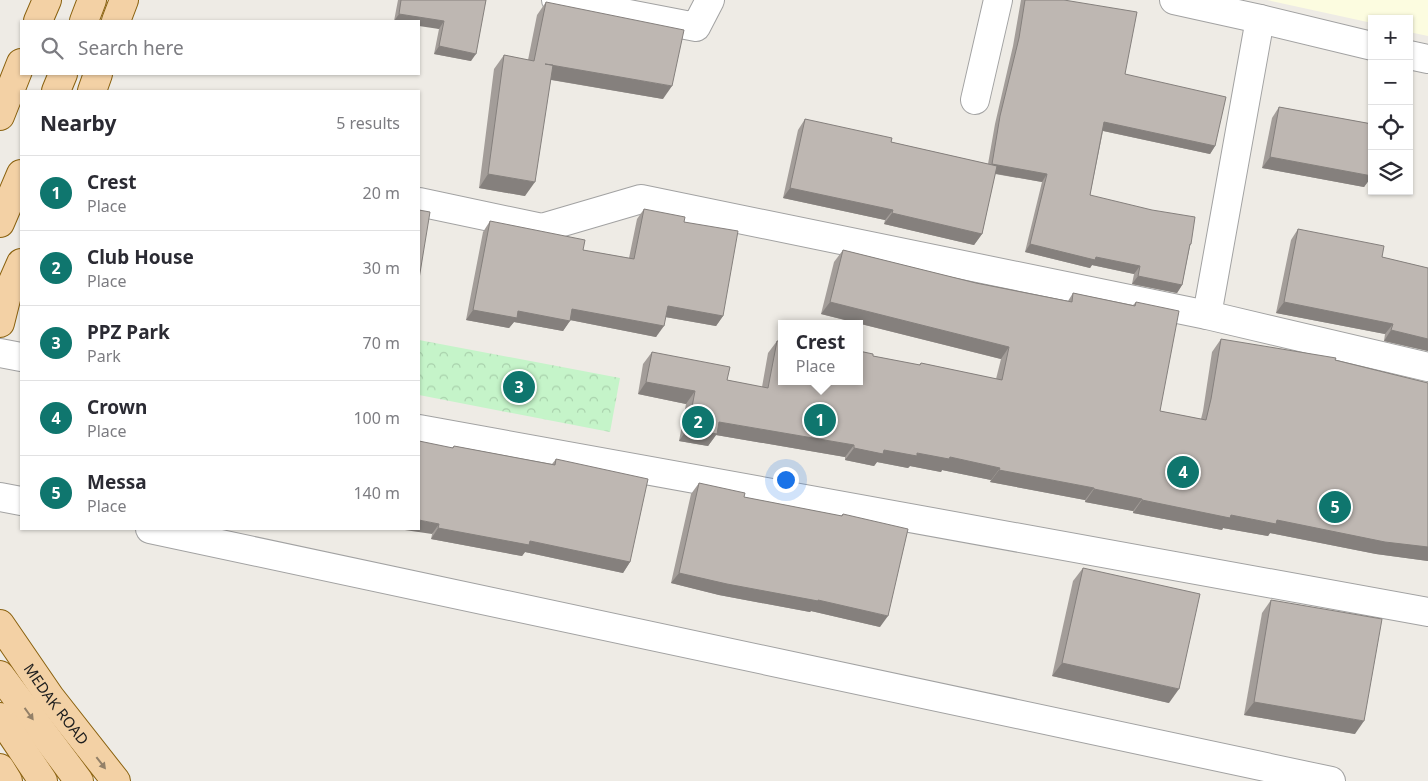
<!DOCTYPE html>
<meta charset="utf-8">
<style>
:root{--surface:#fff;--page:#f2f2f3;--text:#2b2b33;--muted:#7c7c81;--line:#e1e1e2;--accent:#0f766e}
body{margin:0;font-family:"Noto Sans",sans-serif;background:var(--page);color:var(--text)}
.controls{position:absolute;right:15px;top:15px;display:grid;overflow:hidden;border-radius:0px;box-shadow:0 1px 4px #0004}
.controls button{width:45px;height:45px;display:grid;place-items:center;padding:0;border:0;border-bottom:1px solid var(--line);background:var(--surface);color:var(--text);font:25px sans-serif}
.you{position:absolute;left:785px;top:479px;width:18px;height:18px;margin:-12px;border:4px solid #fff;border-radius:50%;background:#1a73e8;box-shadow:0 0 0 8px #1a73e833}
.badge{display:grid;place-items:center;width:32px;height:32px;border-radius:50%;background:var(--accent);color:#fff;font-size:16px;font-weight:700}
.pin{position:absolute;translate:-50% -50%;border:2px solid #fff;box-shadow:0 1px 5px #0006}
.popup{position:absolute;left:778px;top:320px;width:85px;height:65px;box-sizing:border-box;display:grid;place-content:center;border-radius:0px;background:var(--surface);filter:drop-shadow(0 1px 4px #0005);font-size:16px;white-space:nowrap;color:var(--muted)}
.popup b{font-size:19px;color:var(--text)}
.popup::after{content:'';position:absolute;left:50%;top:100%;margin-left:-10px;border:10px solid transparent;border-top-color:var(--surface)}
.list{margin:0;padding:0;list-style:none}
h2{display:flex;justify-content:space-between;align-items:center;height:65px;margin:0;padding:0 20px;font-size:21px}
h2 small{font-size:16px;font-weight:400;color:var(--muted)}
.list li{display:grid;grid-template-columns:32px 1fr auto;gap:15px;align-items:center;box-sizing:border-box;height:75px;padding:0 20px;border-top:1px solid var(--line)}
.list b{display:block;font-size:19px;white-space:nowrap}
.list p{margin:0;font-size:16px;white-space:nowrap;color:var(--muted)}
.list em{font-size:16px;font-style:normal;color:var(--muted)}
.icon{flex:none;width:28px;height:28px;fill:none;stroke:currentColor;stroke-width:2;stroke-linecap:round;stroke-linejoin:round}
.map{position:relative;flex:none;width:1428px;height:781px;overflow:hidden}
.search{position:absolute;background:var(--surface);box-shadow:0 1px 4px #0004;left:20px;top:20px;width:400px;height:55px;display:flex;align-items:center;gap:12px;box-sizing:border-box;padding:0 18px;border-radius:0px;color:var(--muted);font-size:19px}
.panel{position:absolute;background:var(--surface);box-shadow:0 1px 4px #0004;left:20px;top:90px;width:400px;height:440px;border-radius:0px}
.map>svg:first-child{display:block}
.education{fill:#fcfce0}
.park{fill:url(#park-crowns)}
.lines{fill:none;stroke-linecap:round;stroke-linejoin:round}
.minor-casing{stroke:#a2a2a2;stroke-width:30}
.primary-casing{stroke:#8a610e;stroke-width:30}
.minor{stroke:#fff;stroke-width:28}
.primary{stroke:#f3d1a5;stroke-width:28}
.wall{fill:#a39d99}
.shaded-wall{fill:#85807d}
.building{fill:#beb7b2;stroke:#85807d}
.oneway{fill:#938068}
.labels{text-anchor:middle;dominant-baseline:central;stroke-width:4;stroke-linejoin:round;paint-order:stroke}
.street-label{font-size:15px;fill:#1e1e1e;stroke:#fff}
</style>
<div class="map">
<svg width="1428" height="781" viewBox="0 0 1428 781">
<defs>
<pattern id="park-crowns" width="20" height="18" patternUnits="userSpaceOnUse" patternTransform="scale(1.25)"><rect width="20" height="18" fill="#c5f4c9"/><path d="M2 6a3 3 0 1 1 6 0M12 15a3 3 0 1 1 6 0" fill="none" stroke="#a9d1ac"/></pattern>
</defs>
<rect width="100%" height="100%" fill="#eeebe5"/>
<!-- education -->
<polygon class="education" points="1267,0 1428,0 1428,36 1409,32 1409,19 1372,19 1372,23"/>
<!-- park -->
<polygon class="park" points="419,340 620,378 610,432 419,395"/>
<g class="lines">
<!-- minor casing -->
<g class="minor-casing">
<g id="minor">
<polyline points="556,0 696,27 710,0"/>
<polyline points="1174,0 1260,19 1372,46"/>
<polyline points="1409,55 1428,59"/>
<polyline points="975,100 998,0"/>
<polyline points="419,202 542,228 641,199 1207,315 1428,367"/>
<polyline points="1207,315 1260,19"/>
<polyline points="0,353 21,357"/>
<polyline points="419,429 1428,612"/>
<polyline points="0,497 21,501"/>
<polyline points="150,529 1331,781"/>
</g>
</g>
<!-- primary casing -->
<g class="primary-casing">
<g id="primary">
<polyline points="38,21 47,0"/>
<polyline points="84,21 92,0"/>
<polyline points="116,21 124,0"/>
<polyline points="56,91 63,74"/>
<polyline points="92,91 98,74"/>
<polyline points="0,116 21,63"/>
<polyline points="0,223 21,174"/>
<polyline points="0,323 7,295 21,263"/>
<path id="s1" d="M 0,624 L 50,697 L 116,781"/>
<polyline points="0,675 79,781"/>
<polyline points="0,717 43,781"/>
<polyline points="0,768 8,781"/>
</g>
</g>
<!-- minor -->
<use href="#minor" class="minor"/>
<!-- primary -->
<use href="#primary" class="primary"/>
</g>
<!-- wall -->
<g class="wall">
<polygon points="398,0 486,0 471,61 434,54 439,29 419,21 394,21"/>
<polygon points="1021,0 1064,0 1125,74 1215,146 1210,154 1103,131 1090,195 1191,244 1190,246 1182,285 1177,293 1132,284 1134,274 1092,265 1090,268 1025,252 1042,182 995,174 982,234 974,245 884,224 885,220 783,198 798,130 805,119 891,142 988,164 995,124 1013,46"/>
<polygon points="546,2 663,99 551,80 525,196 479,188 494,69 504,55 528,60 537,15"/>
<polygon points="1279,107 1372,124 1372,176 1364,187 1262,168 1272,118"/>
<polygon points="644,209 684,222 723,316 716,326 665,317 656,337 570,320 563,331 514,322 509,328 466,320 483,232 490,221 583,250 629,258 637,219"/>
<polygon points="1298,229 1382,257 1428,268 1428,351 1384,341 1385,334 1276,313 1291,240"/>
<polygon points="843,250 976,283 1068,301 1073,293 1133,305 1136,302 1160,411 1201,419 1203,411 1212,352 1221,339 1335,360 1428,383 1428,561 1376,554 1270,533 1268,536 1223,528 1222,530 1133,513 1133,511 1085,502 1085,500 990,482 991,480 942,470 941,472 910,466 908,468 877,462 874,466 845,460 845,457 716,435 708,446 679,441 686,404 638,394 643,364 652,352 727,380 762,387 768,353 777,341 781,381 873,356 919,365 921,363 996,379 1001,359 821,314 834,262"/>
<polygon points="454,446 552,464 556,459 630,562 623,573 525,552 522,556 431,539 452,448"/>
<polygon points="699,483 744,497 841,516 843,514 880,627 811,611 810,612 719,595 671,583 691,494"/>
<polygon points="1083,568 1169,703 1052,676 1073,581"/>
<polygon points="1271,600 1355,734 1244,715 1262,613"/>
</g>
<!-- shaded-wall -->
<g class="shaded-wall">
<polygon points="399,14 444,21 439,29 419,26 419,21 394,21"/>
<polygon points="439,46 476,54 471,61 434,54"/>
<polygon points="545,64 672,86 663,99 535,77"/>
<polygon points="1104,122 1215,146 1210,154 1099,130"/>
<polygon points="1270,157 1372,176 1364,187 1262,168"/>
<polygon points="992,164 1047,174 1042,182 986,172"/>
<polygon points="488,174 535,182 525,196 479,188"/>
<polygon points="790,188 893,210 885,220 783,198"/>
<polygon points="892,213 982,234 974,245 884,224"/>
<polygon points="1030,244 1096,257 1140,266 1134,274 1092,265 1090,268 1025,252"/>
<polygon points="1138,276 1182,285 1177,293 1132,284"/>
<polygon points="830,302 1009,347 1001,359 821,314"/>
<polygon points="1284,302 1393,324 1385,334 1276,313"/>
<polygon points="668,306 723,316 716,326 660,316"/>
<polygon points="572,309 664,326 656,337 565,319"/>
<polygon points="473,310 518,311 570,321 563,331 514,322 509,328 466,320"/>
<polygon points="1391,330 1428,339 1428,351 1384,341"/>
<polygon points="646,382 695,391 686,404 638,394"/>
<polygon points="719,422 854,445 845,457 716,435 708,446 679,441 688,428"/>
<polygon points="854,448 884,450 950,457 1000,468 991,480 942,470 941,472 910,466 908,468 877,462 874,466 845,460"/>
<polygon points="999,470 1094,488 1085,500 990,482"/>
<polygon points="1094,489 1142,499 1133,511 1085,502"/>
<polygon points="1142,500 1231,515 1277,520 1428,547 1428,561 1376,554 1270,533 1268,536 1223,528 1222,530 1133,513"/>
<polygon points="419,520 439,524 432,534 398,529 419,529"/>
<polygon points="438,528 530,541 630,562 623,573 525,552 522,556 431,539"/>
<polygon points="679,573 818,600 888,616 880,627 811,611 810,612 719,595 671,583"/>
<polygon points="1062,663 1179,689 1169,703 1052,676"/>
<polygon points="1254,702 1364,721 1355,734 1244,715"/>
</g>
<!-- building -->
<g class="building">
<polygon points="401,0 486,0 476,54 439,46 444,21 399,14"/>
<polygon points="1025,0 1064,0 1137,12 1125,74 1226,97 1215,146 1104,122 1090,195 1152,210 1195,217 1191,244 1190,244 1182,285 1138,276 1140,266 1096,257 1095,260 1030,244 1047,174 992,164 1000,116 1019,38"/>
<polygon points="546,2 684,30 672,86 545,64 553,65 535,182 488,174 504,55 534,61"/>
<polygon points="1279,107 1372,124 1372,176 1270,157"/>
<polygon points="805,119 892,138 891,142 997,166 982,234 892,213 893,210 790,188"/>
<polygon points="644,209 685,217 684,222 738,231 723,316 668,306 664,326 572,309 570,321 518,311 517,318 473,310 490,221 585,240 583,250 634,259"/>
<polygon points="419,210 430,212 419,279"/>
<polygon points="1298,229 1384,246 1382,257 1428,268 1428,339 1391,330 1393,324 1284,302"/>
<polygon points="843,250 976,283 1072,302 1073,293 1135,306 1136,302 1179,311 1160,411 1206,420 1211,399 1221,339 1336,358 1335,360 1428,383 1428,547 1385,542 1277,520 1276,524 1231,515 1230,518 1142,500 1142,499 1094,489 1094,488 999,470 1000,468 950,457 949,459 917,453 917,456 884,450 883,454 854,448 854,445 719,422 717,434 688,428 695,391 646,382 652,352 730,367 727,380 768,388 777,341 781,341 781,381 859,381 859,351 873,354 873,356 920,365 921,363 1002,380 1009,347 830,302"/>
<polygon points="419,441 453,448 454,446 555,465 556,459 648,479 630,562 530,541 529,545 438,528 439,524 419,520"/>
<polygon points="699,483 745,493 744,497 842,516 843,514 908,529 888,616 818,600 818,601 727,584 679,573"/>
<polygon points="1083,568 1200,594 1179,689 1062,663"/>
<polygon points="1271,600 1382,619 1364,721 1254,702"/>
</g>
<!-- one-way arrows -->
<defs><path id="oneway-solid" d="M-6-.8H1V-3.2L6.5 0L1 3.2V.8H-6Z" transform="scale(1.25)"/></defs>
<g class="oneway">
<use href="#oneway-solid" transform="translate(29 714) rotate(54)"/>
<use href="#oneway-solid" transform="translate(101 763) rotate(52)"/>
</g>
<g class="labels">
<!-- street labels -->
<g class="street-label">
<text stroke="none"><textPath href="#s1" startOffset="98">MEDAK ROAD</textPath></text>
</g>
</g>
</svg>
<div class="controls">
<button>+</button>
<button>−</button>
<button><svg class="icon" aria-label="locate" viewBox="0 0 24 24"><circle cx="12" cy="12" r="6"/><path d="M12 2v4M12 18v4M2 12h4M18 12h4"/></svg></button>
<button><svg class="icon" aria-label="layers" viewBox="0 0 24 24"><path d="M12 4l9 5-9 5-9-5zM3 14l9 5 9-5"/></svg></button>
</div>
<div class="you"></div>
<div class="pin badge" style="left:820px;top:420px">1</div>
<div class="popup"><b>Crest</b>Place</div>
<div class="pin badge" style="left:698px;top:422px">2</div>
<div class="pin badge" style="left:519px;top:387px">3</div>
<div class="pin badge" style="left:1183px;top:472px">4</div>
<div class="pin badge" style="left:1335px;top:507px">5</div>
<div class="search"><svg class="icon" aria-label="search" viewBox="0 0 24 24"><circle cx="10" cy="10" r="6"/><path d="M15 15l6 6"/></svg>Search here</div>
<section class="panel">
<h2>Nearby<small>5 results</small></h2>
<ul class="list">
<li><span class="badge">1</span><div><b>Crest</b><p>Place</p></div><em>20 m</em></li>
<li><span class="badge">2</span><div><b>Club House</b><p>Place</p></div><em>30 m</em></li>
<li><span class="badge">3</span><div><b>PPZ Park</b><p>Park</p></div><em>70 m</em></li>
<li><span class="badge">4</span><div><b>Crown</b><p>Place</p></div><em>100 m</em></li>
<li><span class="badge">5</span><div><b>Messa</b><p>Place</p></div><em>140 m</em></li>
</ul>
</section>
</div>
